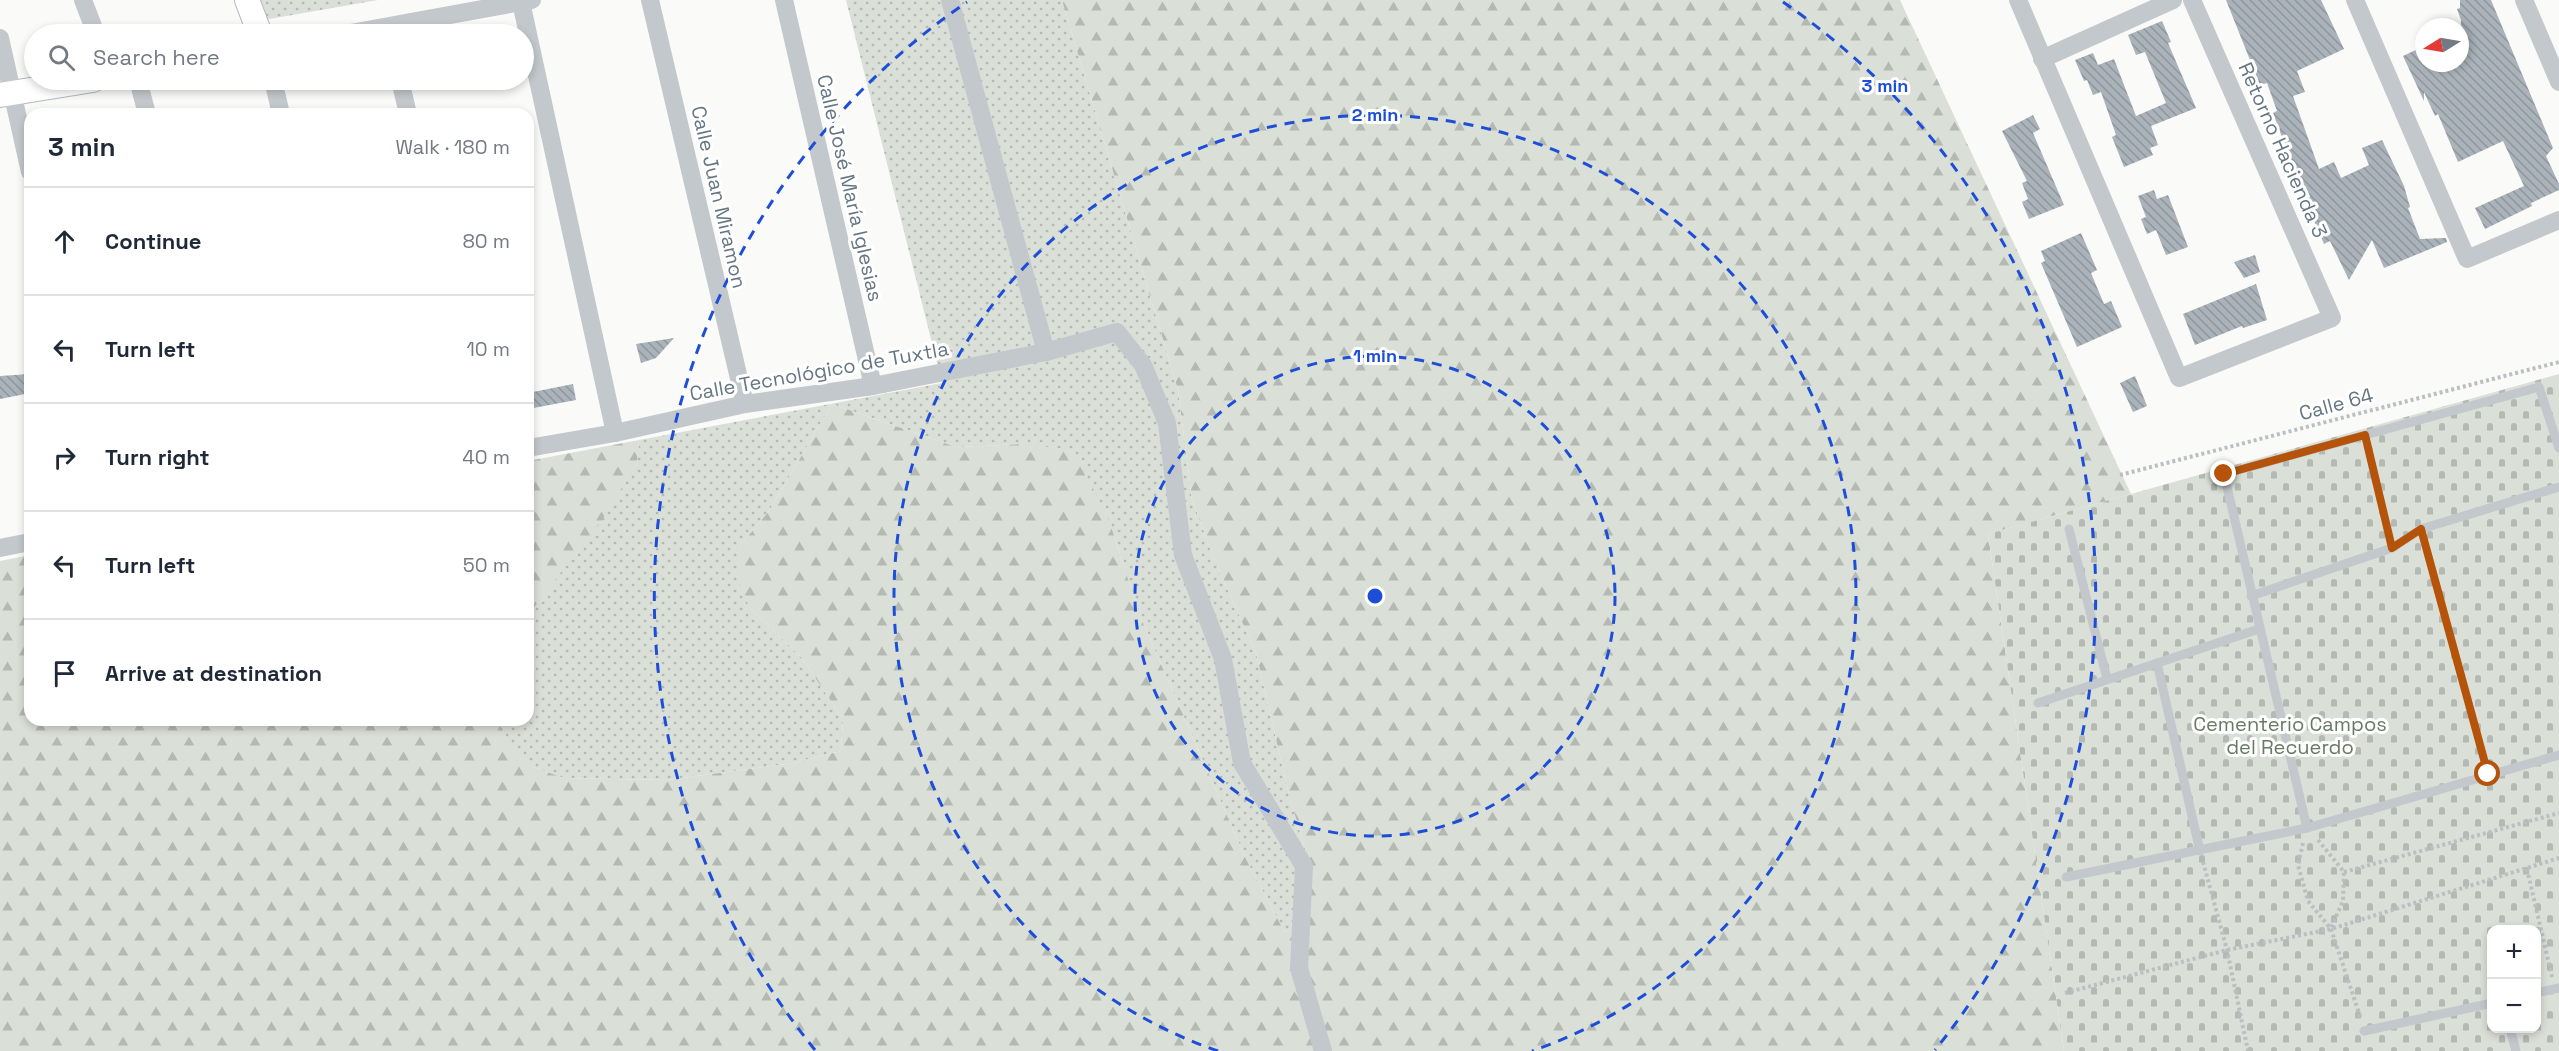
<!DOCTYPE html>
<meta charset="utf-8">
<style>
:root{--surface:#fff;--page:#f6f6f7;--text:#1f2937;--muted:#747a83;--line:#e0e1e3}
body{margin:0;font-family:"Space Grotesk",sans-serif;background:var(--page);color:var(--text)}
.controls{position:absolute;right:18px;bottom:18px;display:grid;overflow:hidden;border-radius:12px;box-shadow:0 3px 9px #0003}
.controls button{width:54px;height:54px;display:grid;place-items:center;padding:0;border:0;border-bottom:2px solid var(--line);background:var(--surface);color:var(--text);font:30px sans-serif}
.compass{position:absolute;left:2415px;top:18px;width:54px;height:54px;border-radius:50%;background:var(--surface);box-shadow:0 3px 9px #0003;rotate:259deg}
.stop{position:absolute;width:18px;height:18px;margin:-14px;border:4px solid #b45309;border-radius:50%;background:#fff}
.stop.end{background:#b45309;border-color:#fff;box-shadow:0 2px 6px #0008}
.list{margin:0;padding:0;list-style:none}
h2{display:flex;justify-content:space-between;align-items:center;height:78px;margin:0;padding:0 24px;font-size:26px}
h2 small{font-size:20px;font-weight:400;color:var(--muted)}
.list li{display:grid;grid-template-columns:39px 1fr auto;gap:18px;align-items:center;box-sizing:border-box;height:108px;padding:0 24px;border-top:2px solid var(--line)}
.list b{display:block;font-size:22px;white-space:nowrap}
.list em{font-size:20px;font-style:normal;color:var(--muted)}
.icon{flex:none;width:33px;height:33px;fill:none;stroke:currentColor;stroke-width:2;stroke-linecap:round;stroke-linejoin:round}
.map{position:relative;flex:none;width:2559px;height:1051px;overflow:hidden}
.search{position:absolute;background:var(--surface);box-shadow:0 3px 9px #0003;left:24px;top:24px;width:510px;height:66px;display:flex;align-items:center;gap:15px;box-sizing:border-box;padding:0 21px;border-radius:33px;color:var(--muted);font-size:22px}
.panel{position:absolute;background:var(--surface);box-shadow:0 3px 9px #0003;left:24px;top:108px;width:510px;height:618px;border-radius:18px}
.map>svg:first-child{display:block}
.grass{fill:url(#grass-dots)}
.forest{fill:url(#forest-firs)}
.cemetery{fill:url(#cemetery-stones);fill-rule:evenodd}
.building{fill:url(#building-back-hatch)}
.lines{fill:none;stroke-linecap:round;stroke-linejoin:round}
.secondary-casing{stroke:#b3babf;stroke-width:26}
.path{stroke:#bbbfc2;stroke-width:4;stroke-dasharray:3 3;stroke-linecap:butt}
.lane{stroke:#c3c8cc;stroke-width:9}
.street{stroke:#c3c8cc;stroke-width:18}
.secondary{stroke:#fff;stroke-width:24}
.route{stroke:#b45309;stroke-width:8}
.ring{fill:none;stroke:#1d4ed8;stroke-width:3;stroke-dasharray:10 8}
.labels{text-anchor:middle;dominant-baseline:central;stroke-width:6;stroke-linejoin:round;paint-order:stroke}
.street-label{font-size:20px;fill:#657683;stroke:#fff}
.park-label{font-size:20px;fill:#687a64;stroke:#fff}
.centre{fill:#1d4ed8;stroke:#fff;stroke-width:3}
.ring-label{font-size:18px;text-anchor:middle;font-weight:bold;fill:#1d4ed8;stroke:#fff;stroke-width:6;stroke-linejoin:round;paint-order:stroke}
</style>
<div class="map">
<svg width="2559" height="1051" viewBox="0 0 2559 1051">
<defs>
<pattern id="grass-dots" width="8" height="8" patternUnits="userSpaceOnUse" patternTransform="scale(1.5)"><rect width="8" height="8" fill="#dadfd7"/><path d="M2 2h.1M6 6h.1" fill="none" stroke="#b4b9b4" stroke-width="1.8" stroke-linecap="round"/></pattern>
<pattern id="forest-firs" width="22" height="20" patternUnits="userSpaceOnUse" patternTransform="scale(1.5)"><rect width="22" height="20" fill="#dadfd7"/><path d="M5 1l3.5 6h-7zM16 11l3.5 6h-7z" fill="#b4b9b4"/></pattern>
<pattern id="cemetery-stones" width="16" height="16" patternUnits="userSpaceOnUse" patternTransform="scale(1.5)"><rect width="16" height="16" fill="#dadfd7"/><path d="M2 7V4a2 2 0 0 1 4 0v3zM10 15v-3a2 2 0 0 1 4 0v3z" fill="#b4b9b4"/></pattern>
<pattern id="building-back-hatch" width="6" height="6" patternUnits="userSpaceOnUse" patternTransform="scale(1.5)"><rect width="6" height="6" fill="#aab3b9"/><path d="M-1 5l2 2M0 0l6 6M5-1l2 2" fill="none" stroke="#8e969c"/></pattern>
</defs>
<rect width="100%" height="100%" fill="#fafaf8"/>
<!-- grass -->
<g class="grass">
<polygon points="251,0 378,0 258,21"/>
<polygon points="846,0 1062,0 1178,390 1192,499 1214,559 1256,653 1289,795 1308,859 1301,913 1285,933 1246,859 1140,616 1110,523 1024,444 956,447 832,404 769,511 739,547 749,607 802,658 843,719 841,751 793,763 666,780 564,778 525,764 496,722 496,720 528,720 528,615 637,463 639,440 942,383"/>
</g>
<!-- forest -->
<g class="forest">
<polygon points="1062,0 1900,0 2131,494 1988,534 2064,1051 0,1051 0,561 30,555 30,720 496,720 525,764 564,778 666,780 793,763 841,751 843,719 802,658 749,607 739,583 739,547 769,511 832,404 956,447 1024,444 1074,450 1110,523 1140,616 1246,859 1285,933 1301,913 1308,859 1289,795 1256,653 1214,559 1192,499 1178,390"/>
<polygon points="639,440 637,463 604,517 528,615 528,461"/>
</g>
<!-- cemetery -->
<path class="cemetery" d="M 2559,374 L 2559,1051 L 2064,1051 L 1988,534 ZM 2492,930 L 2536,930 L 2536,1028 L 2492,1028 Z"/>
<!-- building -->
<g class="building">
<polygon points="2226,0 2321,0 2344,49 2297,71 2305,92 2293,96 2319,169 2334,162 2341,178 2369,165 2362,148 2382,140 2404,186 2410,207 2408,208 2420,239 2446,238 2447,242 2384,268 2372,240 2349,280 2330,241 2324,244 2307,205 2310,196 2292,164 2273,113 2277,111 2267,83 2260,85"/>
<polygon points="2460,0 2491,0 2553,148 2546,156 2559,184 2559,190 2531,203 2532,206 2485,229 2475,208 2524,186 2503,141 2458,162 2438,114 2435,116 2424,92 2424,101 2403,56 2424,46 2424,63 2460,63 2461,20 2457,9 2460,8"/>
<polygon points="2162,21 2171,42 2168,43 2196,108 2151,126 2158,145 2150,148 2153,155 2124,167 2112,137 2116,135 2101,92 2093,95 2087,80 2084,81 2075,60 2093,53 2098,65 2114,59 2136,116 2166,103 2145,52 2136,55 2128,35"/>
<polygon points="2033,115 2040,129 2033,133 2064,205 2029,219 2022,202 2028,199 2022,183 2027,181 2002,131"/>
<polygon points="2154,190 2157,199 2168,195 2188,247 2166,255 2156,230 2147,234 2141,219 2146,217 2138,196"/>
<polygon points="2081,233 2097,270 2091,273 2104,304 2111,301 2122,327 2077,347 2041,263 2045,261 2041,251"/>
<polygon points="2255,255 2260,272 2244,278 2234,262"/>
<polygon points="2256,284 2267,320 2243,328 2242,326 2195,345 2183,314"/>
<polygon points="674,338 656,358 641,363 636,344"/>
<polygon points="30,374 30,393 0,399 0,376"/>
<polygon points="2135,376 2147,406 2133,412 2120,383"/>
<polygon points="573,384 576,400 528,409 528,393"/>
</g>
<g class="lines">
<!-- secondary casing -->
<g class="secondary-casing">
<g id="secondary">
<polyline points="247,0 260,34"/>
<polyline points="0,95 93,80"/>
</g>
</g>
<!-- path -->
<g class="path">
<polyline points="2368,447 2388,533"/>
<polyline points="2120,475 2559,362"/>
<polyline points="2425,543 2485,764"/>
<polyline points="2318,840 2344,872 2343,901 2331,928"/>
<polyline points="2303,843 2298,865 2308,901 2331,929 2361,1019"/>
<polyline points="2203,862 2227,950 2248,1051"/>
<polyline points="2527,869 2552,977"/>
<polyline points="2344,872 2559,813"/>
<polyline points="2065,993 2227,950 2331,929 2559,858"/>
</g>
<!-- lane -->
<g class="lane">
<polyline points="2069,529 2107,679"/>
<polyline points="2251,596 2392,548 2421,529 2559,487"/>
<polyline points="2157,663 2200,851"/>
<polyline points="2038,703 2259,629"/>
<polyline points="2307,828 2224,474 2539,387 2559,448"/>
<polyline points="2066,877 2307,828 2559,755"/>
<polyline points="2536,993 2559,988"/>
<polyline points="2510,1028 2516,1051"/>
<polyline points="2364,1031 2492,1003"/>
</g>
<!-- street -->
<g class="street">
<polyline points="83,0 96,34"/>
<polyline points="650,0 745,404"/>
<polyline points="784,0 873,386"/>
<polyline points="950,0 1046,352"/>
<polyline points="2018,0 2179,378 2332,318 2192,0"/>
<polyline points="2355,0 2467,259 2559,220"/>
<polyline points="2524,0 2559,82"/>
<polyline points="521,2 615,433"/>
<polyline points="345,34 532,0"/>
<polyline points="0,38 30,172"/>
<polyline points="2042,59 2173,0"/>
<polyline points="138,80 147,114"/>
<polyline points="273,80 281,114"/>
<polyline points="400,80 408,114"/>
<polyline points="528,448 615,433 745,404 873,386 1046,352 1117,332 1143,365 1167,423 1183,555 1223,659 1242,763 1304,866 1299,968 1323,1051"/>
<polyline points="0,548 30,542"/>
</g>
<!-- secondary -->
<use href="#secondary" class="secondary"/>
</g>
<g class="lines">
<!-- route -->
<polyline class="route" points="2224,474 2365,435 2392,548 2421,529 2488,774"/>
</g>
<!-- distance rings -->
<g class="ring">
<circle cx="1375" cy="596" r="240"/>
<path d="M1218 1051A481 481 0 1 1 1532 1051"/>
<path d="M815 1050A721 721 0 0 1 967 2M1783 2A721 721 0 0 1 1935 1050"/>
</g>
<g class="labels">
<!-- street labels -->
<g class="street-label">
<text transform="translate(2283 150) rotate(66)">Retorno Hacienda 3</text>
<text transform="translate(850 188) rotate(77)">Calle José María Iglesias</text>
<text transform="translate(719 197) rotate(77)">Calle Juan Miramon</text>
<text transform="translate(819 371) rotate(-10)">Calle Tecnológico de Tuxtla</text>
<text transform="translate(2336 404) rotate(-15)">Calle 64</text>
</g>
<!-- park labels -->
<g class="park-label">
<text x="2290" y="724">Cementerio Campos<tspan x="2290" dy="23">del Recuerdo</tspan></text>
</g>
</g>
<circle cx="1375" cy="596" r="9" class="centre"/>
<g class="ring-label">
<text x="1885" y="92">3 min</text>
<text x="1375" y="121">2 min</text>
<text x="1375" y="362">1 min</text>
</g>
</svg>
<div class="controls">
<button>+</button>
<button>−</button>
</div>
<svg class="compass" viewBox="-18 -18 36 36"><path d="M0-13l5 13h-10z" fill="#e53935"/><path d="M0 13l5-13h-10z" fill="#747a83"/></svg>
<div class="stop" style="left:2488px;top:774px"></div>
<div class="stop end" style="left:2224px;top:474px"></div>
<div class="search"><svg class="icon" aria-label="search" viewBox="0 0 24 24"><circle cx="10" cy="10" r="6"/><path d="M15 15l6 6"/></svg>Search here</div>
<section class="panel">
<h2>3 min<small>Walk · 180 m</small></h2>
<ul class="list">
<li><svg class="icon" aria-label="ahead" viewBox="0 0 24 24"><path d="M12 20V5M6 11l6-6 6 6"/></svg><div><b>Continue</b></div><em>80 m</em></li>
<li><svg class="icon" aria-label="left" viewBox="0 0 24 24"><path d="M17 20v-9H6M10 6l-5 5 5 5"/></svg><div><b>Turn left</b></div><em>10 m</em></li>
<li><svg class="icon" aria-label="right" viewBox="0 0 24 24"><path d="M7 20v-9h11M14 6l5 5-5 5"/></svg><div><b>Turn right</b></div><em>40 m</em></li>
<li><svg class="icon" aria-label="left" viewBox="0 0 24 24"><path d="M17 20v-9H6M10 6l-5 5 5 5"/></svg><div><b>Turn left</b></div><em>50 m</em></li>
<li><svg class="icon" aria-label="arrive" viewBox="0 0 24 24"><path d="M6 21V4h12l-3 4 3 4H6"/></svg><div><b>Arrive at destination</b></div></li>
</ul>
</section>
</div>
